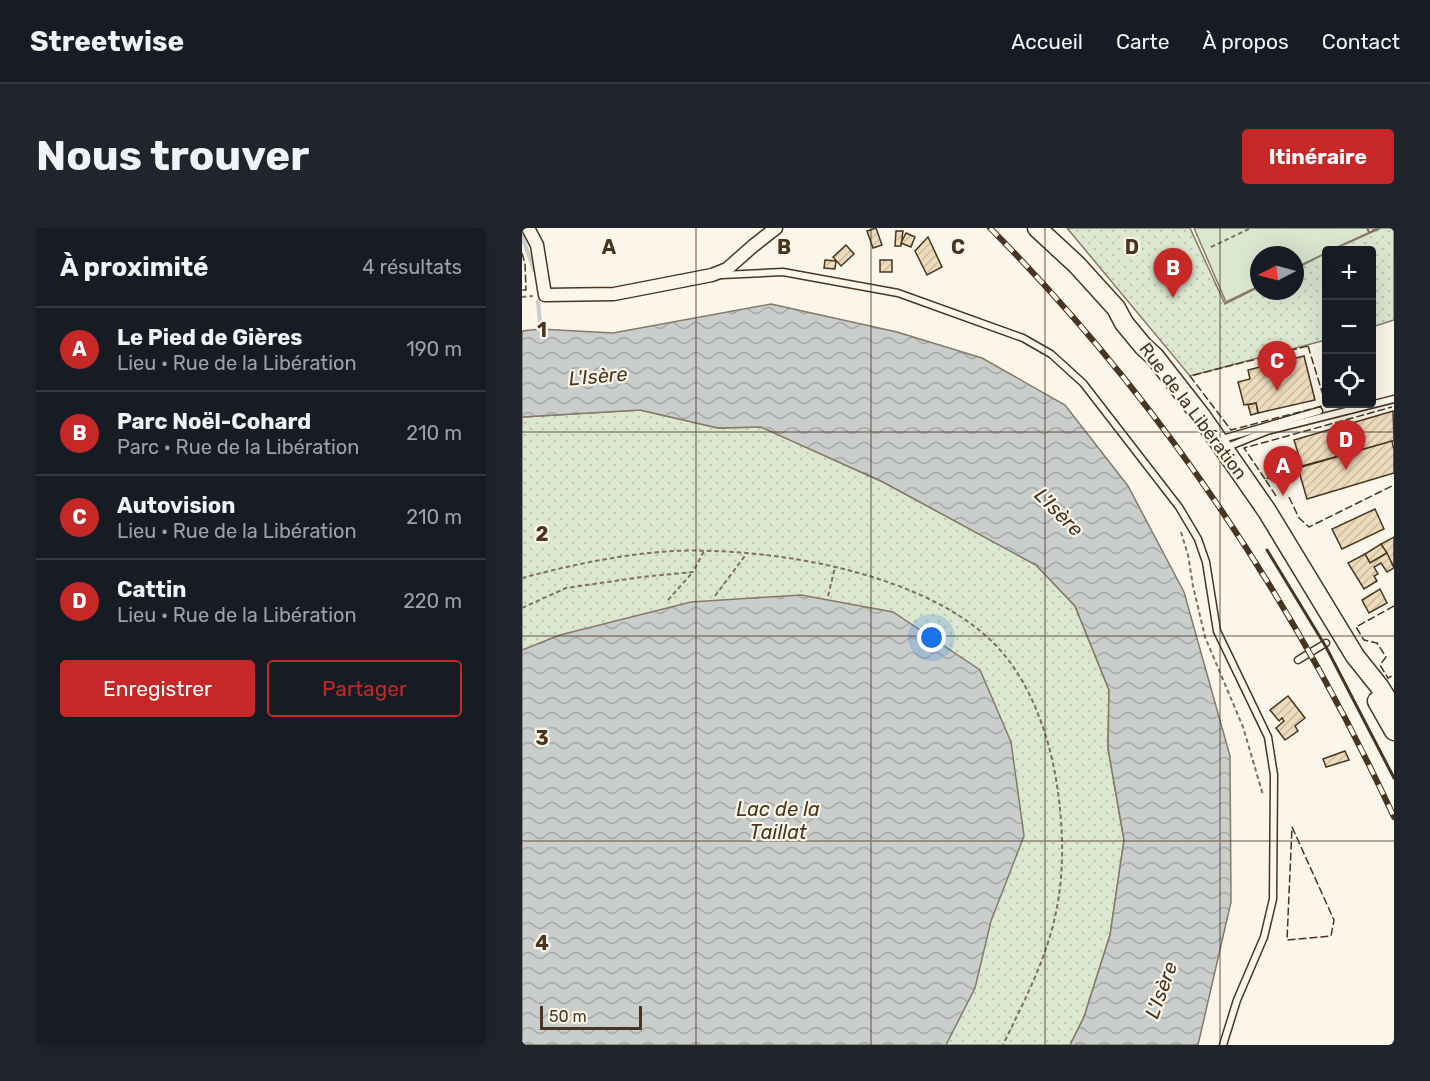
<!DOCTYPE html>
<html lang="fr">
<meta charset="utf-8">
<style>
:root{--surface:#171b24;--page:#20242c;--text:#f1f3f6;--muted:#9ea1a6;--line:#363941;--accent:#c62828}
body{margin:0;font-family:Rubik,sans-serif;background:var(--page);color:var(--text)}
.controls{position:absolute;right:18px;top:18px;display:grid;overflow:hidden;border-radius:6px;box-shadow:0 6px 24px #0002}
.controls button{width:54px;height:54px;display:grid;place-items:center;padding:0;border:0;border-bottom:2px solid var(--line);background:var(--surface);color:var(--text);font:30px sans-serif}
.compass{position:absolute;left:728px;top:18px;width:54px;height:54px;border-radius:50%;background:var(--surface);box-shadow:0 6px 24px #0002;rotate:264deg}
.scale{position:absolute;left:18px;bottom:15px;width:102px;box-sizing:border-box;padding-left:6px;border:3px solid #4a3520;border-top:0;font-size:16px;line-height:21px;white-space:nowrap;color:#4a3520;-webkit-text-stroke:4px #fbf6e9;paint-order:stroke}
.you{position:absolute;left:410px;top:410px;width:21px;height:21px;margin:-15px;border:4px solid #fff;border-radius:50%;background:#1a73e8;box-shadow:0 0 0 9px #1a73e833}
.badge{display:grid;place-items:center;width:39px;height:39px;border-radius:50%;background:var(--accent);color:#fff;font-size:20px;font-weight:700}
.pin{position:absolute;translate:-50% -50px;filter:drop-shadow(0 2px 3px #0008)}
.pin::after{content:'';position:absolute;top:32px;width:21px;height:18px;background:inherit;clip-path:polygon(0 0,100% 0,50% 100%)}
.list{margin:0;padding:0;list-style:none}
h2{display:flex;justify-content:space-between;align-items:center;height:78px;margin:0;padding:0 24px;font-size:26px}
h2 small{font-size:20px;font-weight:400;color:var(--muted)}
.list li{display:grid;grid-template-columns:39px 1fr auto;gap:18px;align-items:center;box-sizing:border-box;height:84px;padding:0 24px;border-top:2px solid var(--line)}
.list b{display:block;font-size:22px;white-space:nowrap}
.list p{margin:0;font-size:20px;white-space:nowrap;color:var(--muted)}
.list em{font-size:20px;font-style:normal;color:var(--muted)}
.actions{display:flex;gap:12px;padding:18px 24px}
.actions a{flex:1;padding:14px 0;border:2px solid var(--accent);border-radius:6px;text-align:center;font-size:21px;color:var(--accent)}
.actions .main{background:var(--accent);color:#fff}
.icon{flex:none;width:33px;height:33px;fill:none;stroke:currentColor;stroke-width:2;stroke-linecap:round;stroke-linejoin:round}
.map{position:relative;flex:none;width:872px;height:817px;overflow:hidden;border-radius:6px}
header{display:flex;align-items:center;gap:36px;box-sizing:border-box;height:84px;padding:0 30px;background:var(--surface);border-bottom:2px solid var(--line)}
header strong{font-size:28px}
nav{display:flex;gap:33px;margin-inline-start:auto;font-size:21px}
.intro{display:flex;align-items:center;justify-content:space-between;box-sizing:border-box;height:144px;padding:0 36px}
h1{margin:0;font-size:42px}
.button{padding:15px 27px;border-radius:6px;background:var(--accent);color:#fff;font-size:21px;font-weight:700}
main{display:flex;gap:36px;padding:0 36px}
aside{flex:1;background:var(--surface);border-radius:6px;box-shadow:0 6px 24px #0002}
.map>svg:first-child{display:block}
.green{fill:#dce7d0;stroke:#887966;stroke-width:1.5}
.park{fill:url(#park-dots);stroke:#887966;stroke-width:1.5}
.water{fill:url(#water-waves);stroke:#887966;stroke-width:1.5}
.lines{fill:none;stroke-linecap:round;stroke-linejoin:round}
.stream{stroke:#c9cecd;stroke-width:4}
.building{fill:url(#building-hatch);stroke:#4a3520;stroke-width:1.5}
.lane-casing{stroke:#4a3520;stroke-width:9}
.street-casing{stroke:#4a3520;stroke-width:15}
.secondary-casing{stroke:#4a3520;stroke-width:21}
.path{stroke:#7f6f5c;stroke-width:2;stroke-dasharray:4.5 3;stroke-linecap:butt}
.lane{stroke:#fbf6e9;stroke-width:6}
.street{stroke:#fbf6e9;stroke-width:12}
.secondary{stroke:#fbf6e9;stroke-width:18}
.rail-casing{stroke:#4a3520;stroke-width:6}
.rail{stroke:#fbf6e9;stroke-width:4;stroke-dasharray:11;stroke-linecap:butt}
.fence{stroke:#4a3520;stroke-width:1.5;stroke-dasharray:8 3;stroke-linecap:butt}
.wall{stroke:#4a3520;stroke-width:3}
.grid{fill:none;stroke:#4a3520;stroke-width:1.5;stroke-opacity:0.55}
.labels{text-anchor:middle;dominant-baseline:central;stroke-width:4.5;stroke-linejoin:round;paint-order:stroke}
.street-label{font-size:18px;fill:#4a3520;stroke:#fbf6e9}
.water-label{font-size:20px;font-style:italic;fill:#4a3520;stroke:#fbf6e9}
.grid-label{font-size:20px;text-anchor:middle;font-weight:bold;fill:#4a3520;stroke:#fbf6e9;stroke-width:4.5;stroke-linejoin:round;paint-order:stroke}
</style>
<header>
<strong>Streetwise</strong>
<nav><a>Accueil</a><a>Carte</a><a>À propos</a><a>Contact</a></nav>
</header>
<div class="intro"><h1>Nous trouver</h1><a class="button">Itinéraire</a></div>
<main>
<aside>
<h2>À proximité<small>4 résultats</small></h2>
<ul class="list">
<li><span class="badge">A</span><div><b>Le Pied de Gières</b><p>Lieu · Rue de la Libération</p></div><em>190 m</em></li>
<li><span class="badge">B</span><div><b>Parc Noël-Cohard</b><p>Parc · Rue de la Libération</p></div><em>210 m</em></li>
<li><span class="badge">C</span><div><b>Autovision</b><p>Lieu · Rue de la Libération</p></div><em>210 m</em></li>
<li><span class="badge">D</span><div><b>Cattin</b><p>Lieu · Rue de la Libération</p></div><em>220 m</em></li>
</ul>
<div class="actions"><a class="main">Enregistrer</a><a>Partager</a></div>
</aside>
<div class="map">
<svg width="872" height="817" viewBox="0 0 872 817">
<defs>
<pattern id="park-dots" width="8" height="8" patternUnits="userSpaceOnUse" patternTransform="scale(1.5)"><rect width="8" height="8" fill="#dce7d0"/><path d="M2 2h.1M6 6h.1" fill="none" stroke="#bec7b2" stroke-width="1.8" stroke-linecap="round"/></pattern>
<pattern id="water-waves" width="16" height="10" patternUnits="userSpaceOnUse" patternTransform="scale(1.5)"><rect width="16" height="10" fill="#c9cecd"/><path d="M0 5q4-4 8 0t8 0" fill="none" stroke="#a5a8a6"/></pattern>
<pattern id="building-hatch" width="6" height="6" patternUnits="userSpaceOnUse" patternTransform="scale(1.5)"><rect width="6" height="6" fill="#ecdcbc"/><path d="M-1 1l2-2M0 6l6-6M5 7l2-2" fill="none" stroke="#ccbda1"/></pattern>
</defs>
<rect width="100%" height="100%" fill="#fbf6e9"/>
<!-- green -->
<polygon class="green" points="672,0 857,0 809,22 804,22 804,25 773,40 773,27 737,27 737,58 704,74"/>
<!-- park -->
<g class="park">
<polygon points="545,0 668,0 703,76 737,59 737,63 773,63 773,41 804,25 804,112 668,148"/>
<polygon points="859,0 872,0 872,92 850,99 850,22 810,22"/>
<polygon points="118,182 196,200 239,199 361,254 514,337 553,378 587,462 586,520 602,612 588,707 562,789 548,817 0,817 0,189"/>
</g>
<!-- water -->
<g class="water">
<polygon points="249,76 375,104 460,130 543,177 606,258 662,364 708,528 709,674 676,817 548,817 562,789 588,707 602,612 586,520 587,462 553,378 514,337 361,254 239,199 196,200 118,182 0,189 0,103 18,101 91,105"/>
<polygon points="279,367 371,384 458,442 489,514 502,608 469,693 453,760 424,817 0,817 0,422 38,407 169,374"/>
</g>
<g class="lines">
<!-- stream -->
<g class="stream">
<polyline points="0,8 12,42"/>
<polyline points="16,73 19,105"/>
</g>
</g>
<!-- building -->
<g class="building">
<polygon points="354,0 360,17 351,20 345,3"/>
<polygon points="374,3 381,3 379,18 373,18"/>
<polygon points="384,5 393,9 389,19 379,15"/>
<polygon points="406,9 420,39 405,47 393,23"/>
<polygon points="324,17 332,26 319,38 311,29"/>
<polygon points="303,32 314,33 313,41 302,40"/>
<rect x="358" y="32" width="12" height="12"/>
<polygon points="782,128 793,172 736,185 734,175 722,177 716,154 728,151 726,142"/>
<polygon points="734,175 736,185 729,187 726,177"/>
<polygon points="871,183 872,213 780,238 772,212"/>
<polygon points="870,213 872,222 872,245 785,271 776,240"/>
<polygon points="853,281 862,301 820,321 810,301"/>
<polygon points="872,309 872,339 859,316"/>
<polygon points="859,316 865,325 848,335 843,326"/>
<polygon points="865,325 872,340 865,344 859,335 852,339 856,346 852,348 855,353 842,361 826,335 843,326 848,335"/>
<polygon points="858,361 865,375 847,385 840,372"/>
<polygon points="766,468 783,490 773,498 776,503 763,512 754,500 762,493 760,490 757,493 748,482"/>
<polygon points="823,523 827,532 804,539 801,531"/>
</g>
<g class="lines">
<!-- lane casing -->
<g class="lane-casing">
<g id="lane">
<polyline points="200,47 261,44 376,65 501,110 529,126 561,155 657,279 676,311 684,334 695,403 746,509 752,547 751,671 742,709 715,772 701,817"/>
<polyline points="697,212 797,183"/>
<polyline points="703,220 745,203 872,171"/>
<polyline points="776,432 804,415"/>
</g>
</g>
<!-- street casing -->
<g class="street-casing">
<polyline id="street" points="6,0 15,17 23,67 92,66 190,47 205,41 231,18 254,0"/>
</g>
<!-- secondary casing -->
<g class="secondary-casing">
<g id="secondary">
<polyline points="515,0 555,37 594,80 602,95 621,118 633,129 679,188 745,283 833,428 857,458 872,482"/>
<polyline points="855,473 872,503"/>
</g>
</g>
<!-- path -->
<g class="path">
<polyline points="845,0 847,4 858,0"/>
<polyline points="689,19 729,0"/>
<polyline points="0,69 11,68"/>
<polyline points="659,304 666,327 671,358 683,409 721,499 741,567"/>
<path d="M 0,350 C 49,337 100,326 151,323 C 250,319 411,345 479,423 C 508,456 525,503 533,545 C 542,597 544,650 530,701 C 519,742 499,779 481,817"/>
<polyline points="193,368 225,325"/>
<polyline points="306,368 313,339"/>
<polyline points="146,372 170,345"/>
<polyline points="0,380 44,360 120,349 171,344 182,323"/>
</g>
<!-- lane -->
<use href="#lane" class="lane"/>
<!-- street -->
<use href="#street" class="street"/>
<!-- secondary -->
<use href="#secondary" class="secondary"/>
<!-- rail casing -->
<g class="rail-casing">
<path id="rail" d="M 468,0 C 638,171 771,372 872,589"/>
</g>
<!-- rail -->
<use href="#rail" class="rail"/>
<!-- fence -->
<g class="fence">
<polyline points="0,25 3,36 4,62 0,62"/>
<polygon points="786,118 804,177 709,202 668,148"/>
<polyline points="743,251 722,220 870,179"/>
<polyline points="754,268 743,251 776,240"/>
<polyline points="767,269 777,290 787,299 872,257"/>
<polyline points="872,378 834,399 842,412 855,415 864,429 858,437 866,450 872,447"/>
<polygon points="770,599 812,692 809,708 765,712"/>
</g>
<!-- wall -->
<polyline class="wall" points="745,322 804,419 872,550"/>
</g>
<!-- grid -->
<path class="grid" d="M 174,0 L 174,817M 349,0 L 349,817M 523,0 L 523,817M 698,0 L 698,817M 0,204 L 872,204M 0,408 L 872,408M 0,613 L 872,613"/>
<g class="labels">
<!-- street labels -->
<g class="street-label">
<text transform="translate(671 183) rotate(53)">Rue de la Libération</text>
</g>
<!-- water labels -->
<g class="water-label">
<text transform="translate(76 148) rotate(-5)">L'Isère</text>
<text transform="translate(537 284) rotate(45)">L'Isère</text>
<text x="256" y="581">Lac de la<tspan x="256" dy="23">Taillat</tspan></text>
<text transform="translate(639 762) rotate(-70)">L'Isère</text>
</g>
</g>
<g class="grid-label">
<text x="87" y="26">A</text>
<text x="262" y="26">B</text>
<text x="436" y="26">C</text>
<text x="610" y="26">D</text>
<text x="20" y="109">1</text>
<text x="20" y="313">2</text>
<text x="20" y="517">3</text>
<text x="20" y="722">4</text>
</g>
</svg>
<div class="controls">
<button>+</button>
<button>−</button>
<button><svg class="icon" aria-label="locate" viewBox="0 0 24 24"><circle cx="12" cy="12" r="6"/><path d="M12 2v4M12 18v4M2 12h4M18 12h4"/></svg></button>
</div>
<svg class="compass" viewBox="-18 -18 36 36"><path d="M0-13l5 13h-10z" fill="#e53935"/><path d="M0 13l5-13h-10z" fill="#9ea1a6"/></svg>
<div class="scale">50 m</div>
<div class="you"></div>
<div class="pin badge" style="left:761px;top:268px">A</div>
<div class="pin badge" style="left:651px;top:70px">B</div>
<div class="pin badge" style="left:755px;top:163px">C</div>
<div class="pin badge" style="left:824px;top:242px">D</div>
</div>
</main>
